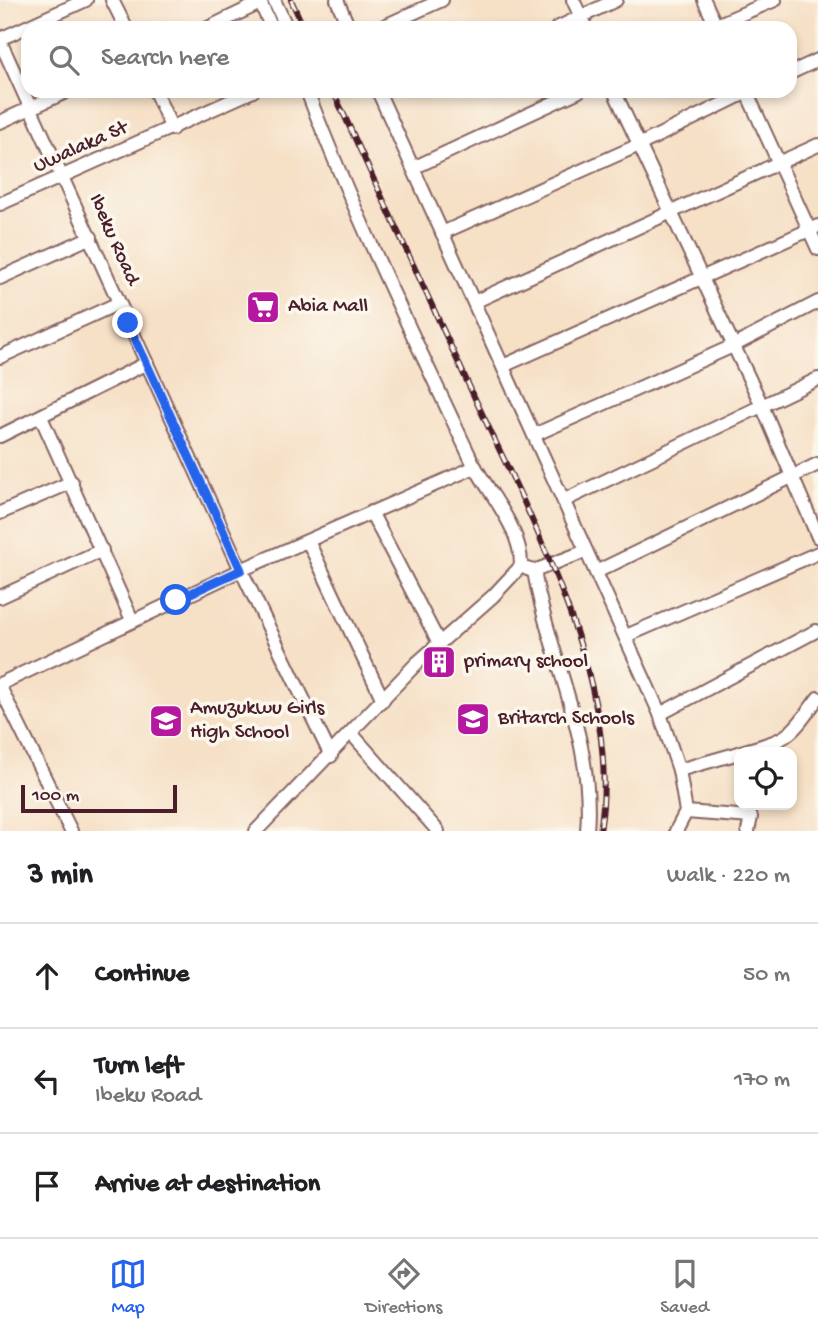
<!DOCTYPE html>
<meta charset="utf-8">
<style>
:root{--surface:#fff;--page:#f6f6f6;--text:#202124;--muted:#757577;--line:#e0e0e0;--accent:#2563eb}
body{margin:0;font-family:"Gochi Hand",sans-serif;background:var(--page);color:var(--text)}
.controls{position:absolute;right:21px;bottom:21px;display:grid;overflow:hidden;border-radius:14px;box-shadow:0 4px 10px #0003}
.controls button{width:63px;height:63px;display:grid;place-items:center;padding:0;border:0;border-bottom:2px solid var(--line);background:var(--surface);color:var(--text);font:35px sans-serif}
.scale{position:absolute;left:21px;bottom:18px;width:156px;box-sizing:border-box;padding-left:7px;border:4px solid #4a1f2b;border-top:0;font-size:19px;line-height:24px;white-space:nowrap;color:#4a1f2b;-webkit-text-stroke:5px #fbf7ec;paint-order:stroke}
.stop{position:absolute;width:21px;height:21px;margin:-16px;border:5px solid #2563eb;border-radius:50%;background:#fff}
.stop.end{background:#2563eb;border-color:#fff;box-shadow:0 2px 7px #0008}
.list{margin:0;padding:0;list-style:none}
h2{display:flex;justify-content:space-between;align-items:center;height:91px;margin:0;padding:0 28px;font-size:30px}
h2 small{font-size:23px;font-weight:400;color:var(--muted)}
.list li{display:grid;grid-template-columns:46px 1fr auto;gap:21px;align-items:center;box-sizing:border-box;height:105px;padding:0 28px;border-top:2px solid var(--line)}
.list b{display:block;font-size:26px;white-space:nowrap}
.list p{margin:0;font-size:23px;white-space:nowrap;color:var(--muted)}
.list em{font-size:23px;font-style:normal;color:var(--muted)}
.icon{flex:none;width:38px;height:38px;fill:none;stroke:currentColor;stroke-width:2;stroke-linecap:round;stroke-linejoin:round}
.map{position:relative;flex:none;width:818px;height:831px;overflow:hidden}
.search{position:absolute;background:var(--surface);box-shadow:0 4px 10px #0003;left:21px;right:21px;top:21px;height:77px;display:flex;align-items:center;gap:18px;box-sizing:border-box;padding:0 24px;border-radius:21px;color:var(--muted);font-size:26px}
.sheet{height:406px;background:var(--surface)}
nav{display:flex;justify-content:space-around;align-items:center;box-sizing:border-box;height:98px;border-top:2px solid var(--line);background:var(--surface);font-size:19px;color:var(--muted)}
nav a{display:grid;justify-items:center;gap:4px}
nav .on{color:var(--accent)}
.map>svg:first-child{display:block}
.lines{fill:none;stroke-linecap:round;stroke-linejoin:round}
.minor-casing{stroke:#866361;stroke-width:16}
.minor{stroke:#fff;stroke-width:12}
.rail-casing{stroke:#4a1f2b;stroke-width:6}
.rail{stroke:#fbf7ec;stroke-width:3.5;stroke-dasharray:10;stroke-linecap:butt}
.route{stroke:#2563eb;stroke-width:9}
.labels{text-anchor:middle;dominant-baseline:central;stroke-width:7;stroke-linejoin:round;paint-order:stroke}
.street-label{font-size:21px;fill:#4a1f2b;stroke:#fbf7ec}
.poi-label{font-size:21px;fill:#4a1f2b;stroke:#fbf7ec;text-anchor:start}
</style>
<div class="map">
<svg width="818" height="831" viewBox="0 0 818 831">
<rect width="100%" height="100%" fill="#fbf7ec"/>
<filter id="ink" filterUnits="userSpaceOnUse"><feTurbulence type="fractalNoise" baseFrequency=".0143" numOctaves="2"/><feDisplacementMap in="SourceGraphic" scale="14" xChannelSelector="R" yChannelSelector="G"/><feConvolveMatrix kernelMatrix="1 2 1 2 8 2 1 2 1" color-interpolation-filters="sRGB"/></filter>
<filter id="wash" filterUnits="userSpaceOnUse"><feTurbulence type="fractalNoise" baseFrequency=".00686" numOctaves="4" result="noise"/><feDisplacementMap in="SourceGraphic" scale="28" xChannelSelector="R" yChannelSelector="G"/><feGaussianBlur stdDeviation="1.57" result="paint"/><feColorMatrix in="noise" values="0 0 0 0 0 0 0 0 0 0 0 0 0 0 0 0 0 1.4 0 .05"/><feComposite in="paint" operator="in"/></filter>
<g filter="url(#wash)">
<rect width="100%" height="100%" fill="#f6e0c6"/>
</g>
<g filter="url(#ink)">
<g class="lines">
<!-- minor casing -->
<g class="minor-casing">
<g id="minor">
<polyline points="112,0 126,28"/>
<polyline points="259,0 272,28"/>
<polyline points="274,0 287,28"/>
<polyline points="337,0 349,28"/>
<polyline points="573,0 586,28"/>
<polyline points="704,0 717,28"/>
<polyline points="208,28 260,3"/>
<polyline points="380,28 442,0"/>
<polyline points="557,28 616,0"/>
<polyline points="709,28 775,0"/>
<polyline points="0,39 86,0"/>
<polyline points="0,41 241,570 331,756"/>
<polyline points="790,73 818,60"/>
<polyline points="155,91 172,129"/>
<polyline points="378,91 660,714 679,770 686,812 676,831"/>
<polyline points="614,91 763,408 818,537"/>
<polyline points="746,91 818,249"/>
<polyline points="0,122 68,91"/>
<polyline points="413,168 579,91"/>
<polyline points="0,204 253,91"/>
<polyline points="442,233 639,145 749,91"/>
<polyline points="0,278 91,237"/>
<polyline points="474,302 818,145"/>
<polyline points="0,357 119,303"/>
<polyline points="503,366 818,226"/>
<polyline points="41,417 132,620"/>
<polyline points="534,435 733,346 818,302"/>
<polyline points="0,436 147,363"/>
<polyline points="565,500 818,379"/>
<polyline points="371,512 439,643"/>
<polyline points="0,513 72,482"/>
<polyline points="308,541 383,700"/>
<polyline points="527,569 534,571 586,551"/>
<path d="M 534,571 C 549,659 595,739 587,831"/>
<polyline points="596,572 818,464"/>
<polyline points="0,597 102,550"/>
<polyline points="626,636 818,553"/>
<polyline points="0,684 241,570 475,467"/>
<polyline points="0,687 71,831"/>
<polyline points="660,714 816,631"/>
<polyline points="351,733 438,831"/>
<path d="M 741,752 C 790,738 788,739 818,698"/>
<polyline points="679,770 739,753"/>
<polyline points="686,812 751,817 748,831"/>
<path d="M 256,831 L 417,663 L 493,596 L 521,566 C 522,527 486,491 470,457 C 413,336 355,216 307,91"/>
</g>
</g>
<!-- minor -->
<use href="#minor" class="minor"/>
<!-- rail casing -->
<g class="rail-casing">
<g id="rail">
<polyline points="291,0 304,28"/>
<path d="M 333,91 C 379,191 425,290 471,390 C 530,517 624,687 600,831"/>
</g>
</g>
<!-- rail -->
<use href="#rail" class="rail"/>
</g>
</g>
<g class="lines" filter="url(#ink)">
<!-- route -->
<polyline class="route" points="128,323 241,570 176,600"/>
</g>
<!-- icons -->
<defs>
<g id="supermarket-square" transform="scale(1.75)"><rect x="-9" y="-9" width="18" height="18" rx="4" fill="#b5179e" stroke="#fbf7ec"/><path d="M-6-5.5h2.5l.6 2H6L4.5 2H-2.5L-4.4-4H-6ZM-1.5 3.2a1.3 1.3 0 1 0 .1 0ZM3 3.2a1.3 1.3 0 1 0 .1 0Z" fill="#fff"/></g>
<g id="building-square" transform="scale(1.75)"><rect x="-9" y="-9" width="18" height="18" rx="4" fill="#b5179e" stroke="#fbf7ec"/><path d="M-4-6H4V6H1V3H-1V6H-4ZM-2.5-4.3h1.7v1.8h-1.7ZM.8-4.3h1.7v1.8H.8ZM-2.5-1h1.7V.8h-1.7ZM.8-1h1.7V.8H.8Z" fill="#fff"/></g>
<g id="school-square" transform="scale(1.75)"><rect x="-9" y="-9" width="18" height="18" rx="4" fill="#b5179e" stroke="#fbf7ec"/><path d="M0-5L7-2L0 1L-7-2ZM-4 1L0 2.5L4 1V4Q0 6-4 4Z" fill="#fff"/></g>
</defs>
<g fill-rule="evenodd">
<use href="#supermarket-square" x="263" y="307"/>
<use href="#building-square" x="439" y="662"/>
<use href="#school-square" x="473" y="719"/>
<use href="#school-square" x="166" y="721"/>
</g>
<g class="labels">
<!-- street labels -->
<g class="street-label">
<text transform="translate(81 148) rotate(-24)">Uwalaka St</text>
<text transform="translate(113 240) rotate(66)">Ibeku Road</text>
</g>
<!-- poi labels -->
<g class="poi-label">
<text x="288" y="307">Abia Mall</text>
<text x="464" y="662">primary school</text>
<text x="190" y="709">Amuzukwu Girls<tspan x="190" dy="24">High School</tspan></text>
<text x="498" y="719">Britarch Schools</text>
</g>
</g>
</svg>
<div class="controls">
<button><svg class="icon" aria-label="locate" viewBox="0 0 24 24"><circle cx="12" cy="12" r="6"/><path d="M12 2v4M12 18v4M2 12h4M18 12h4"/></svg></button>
</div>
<div class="scale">100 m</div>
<div class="stop" style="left:176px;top:600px"></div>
<div class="stop end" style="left:128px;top:323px"></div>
<div class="search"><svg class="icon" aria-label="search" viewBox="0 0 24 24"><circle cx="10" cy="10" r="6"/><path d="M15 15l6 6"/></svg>Search here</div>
</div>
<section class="sheet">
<h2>3 min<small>Walk · 220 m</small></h2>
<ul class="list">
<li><svg class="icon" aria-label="ahead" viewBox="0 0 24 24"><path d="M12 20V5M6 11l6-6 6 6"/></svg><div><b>Continue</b></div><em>50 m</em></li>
<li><svg class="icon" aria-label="left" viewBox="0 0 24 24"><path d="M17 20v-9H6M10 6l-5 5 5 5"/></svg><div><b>Turn left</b><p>Ibeku Road</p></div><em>170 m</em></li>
<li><svg class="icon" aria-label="arrive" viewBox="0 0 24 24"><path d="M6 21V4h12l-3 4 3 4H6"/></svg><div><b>Arrive at destination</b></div></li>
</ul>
</section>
<nav>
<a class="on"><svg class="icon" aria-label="map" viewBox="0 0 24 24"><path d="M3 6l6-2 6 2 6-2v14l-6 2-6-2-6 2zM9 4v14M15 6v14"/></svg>Map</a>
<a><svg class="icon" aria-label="directions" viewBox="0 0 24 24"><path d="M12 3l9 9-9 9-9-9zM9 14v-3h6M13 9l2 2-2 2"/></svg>Directions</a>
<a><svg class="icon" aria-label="saved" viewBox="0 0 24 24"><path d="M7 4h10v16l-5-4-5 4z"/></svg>Saved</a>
</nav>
